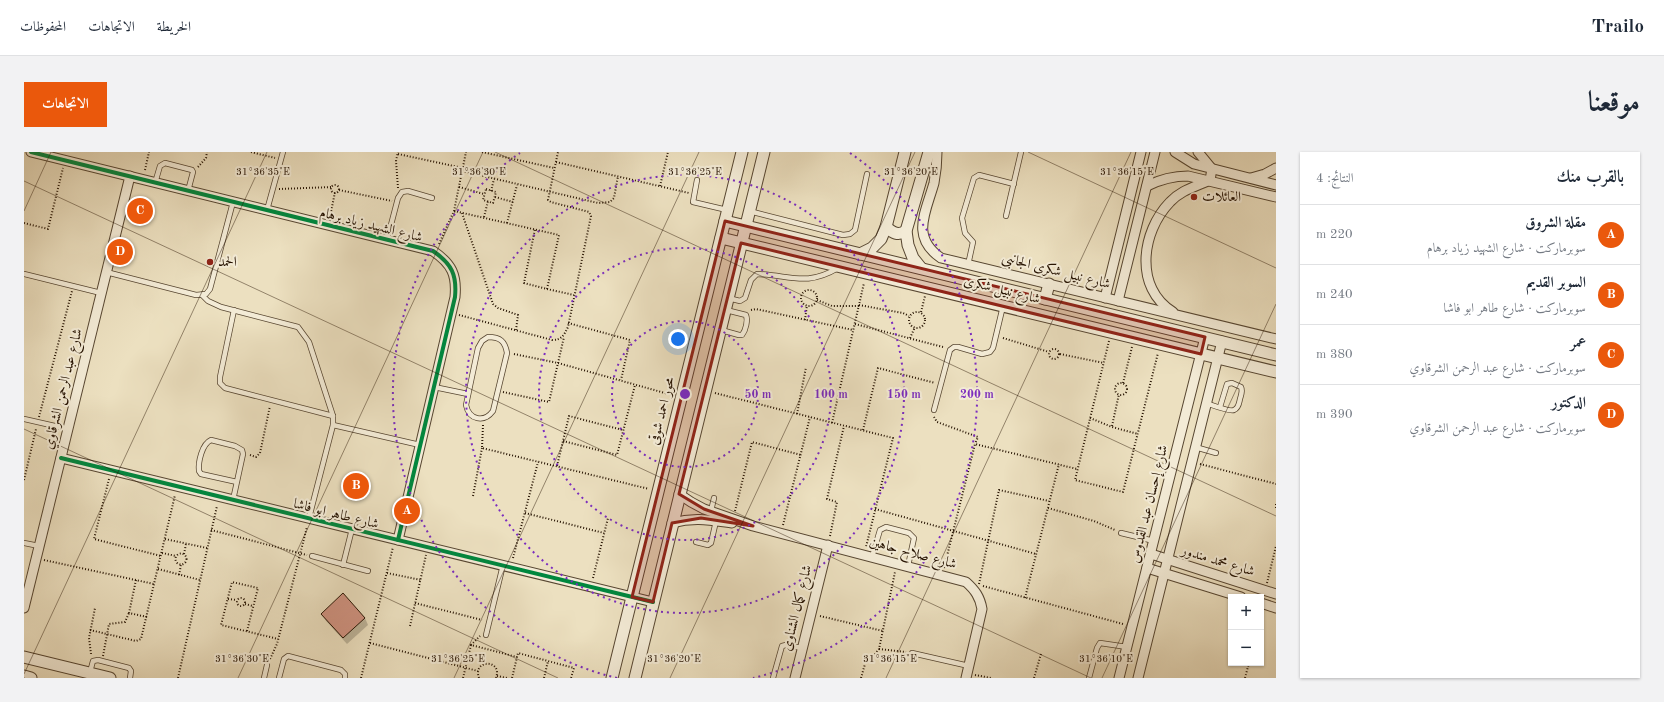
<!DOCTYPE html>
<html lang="ar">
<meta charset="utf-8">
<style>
:root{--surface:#fff;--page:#f2f2f3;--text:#1f2937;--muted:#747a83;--line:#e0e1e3;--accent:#ea580c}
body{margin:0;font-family:"Old Standard TT",Amiri,serif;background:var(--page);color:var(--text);direction:rtl}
.controls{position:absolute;right:12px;bottom:12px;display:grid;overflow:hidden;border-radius:0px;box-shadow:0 1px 3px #0004}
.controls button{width:36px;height:36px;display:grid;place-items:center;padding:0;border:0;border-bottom:1px solid var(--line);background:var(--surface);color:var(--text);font:20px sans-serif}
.you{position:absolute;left:654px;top:187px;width:14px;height:14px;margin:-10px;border:3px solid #fff;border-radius:50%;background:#1a73e8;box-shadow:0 0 0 6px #1a73e833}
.badge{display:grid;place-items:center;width:26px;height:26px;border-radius:50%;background:var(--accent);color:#fff;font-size:13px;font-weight:700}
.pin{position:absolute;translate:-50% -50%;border:2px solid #fff;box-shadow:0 1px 4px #0006}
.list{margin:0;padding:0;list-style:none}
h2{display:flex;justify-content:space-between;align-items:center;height:52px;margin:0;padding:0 16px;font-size:17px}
h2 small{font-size:13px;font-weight:400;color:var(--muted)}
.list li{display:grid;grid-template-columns:26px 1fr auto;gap:12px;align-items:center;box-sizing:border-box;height:60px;padding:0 16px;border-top:1px solid var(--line)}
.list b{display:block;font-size:15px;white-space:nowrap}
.list p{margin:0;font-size:13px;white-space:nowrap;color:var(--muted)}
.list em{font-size:13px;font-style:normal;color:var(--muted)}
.map{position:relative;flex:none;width:1252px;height:526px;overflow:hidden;direction:ltr;border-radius:0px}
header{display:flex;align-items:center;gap:24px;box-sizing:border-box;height:56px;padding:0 20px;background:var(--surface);border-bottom:1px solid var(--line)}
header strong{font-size:19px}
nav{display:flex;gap:22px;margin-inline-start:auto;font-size:14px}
.intro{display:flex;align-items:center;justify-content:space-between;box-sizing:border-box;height:96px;padding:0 24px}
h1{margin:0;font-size:28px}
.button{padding:10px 18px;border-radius:0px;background:var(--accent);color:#fff;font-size:14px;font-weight:700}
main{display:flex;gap:24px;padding:0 24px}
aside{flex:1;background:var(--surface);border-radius:0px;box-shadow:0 1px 3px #0004}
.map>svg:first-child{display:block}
.shadow{fill:#0003}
.building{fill:#d19382;stroke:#251201}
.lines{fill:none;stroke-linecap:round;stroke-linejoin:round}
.service-casing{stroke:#574631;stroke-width:6}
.minor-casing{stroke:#574631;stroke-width:11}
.tertiary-casing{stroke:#574631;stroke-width:13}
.path{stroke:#251201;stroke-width:2;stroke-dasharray:1 2;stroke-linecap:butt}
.service{stroke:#f3ebd6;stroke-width:4.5}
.minor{stroke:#f3ebd6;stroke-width:9}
.tertiary{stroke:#f3ebd6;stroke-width:11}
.cycleway-casing{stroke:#f3ebd6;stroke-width:6}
.cycleway{stroke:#00873e;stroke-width:4}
.marked{fill:#8f2418;fill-opacity:0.2;stroke:#8f2418;stroke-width:3;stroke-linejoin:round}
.ticks{fill:none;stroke:#251201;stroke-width:1;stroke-opacity:0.45}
.ring{fill:none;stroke:#7b2cbf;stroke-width:2;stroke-dasharray:2 4}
.poi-dot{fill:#8f2418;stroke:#f3ebd6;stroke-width:1.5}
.labels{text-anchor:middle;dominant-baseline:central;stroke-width:4;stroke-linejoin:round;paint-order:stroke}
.poi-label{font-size:14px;fill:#251201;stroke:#f3ebd6;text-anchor:start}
.street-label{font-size:14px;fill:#251201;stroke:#f3ebd6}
.ticks-label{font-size:10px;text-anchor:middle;fill:#251201;stroke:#f3ebd6;stroke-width:4;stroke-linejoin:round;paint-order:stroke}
.centre{fill:#7b2cbf;stroke:#f3ebd6;stroke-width:2}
.ring-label{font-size:12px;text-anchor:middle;font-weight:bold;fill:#7b2cbf;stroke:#f3ebd6;stroke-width:4;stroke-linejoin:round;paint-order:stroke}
</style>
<header>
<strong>Trailo</strong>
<nav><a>الخريطة</a><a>الاتجاهات</a><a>المحفوظات</a></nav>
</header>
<div class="intro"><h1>موقعنا</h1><a class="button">الاتجاهات</a></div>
<main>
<aside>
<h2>بالقرب منك<small>النتائج: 4</small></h2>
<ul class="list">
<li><span class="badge">A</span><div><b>مقلة الشروق</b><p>سوبرماركت · شارع الشهيد زياد برهام</p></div><em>220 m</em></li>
<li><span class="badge">B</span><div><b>السوبر القديم</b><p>سوبرماركت · شارع طاهر ابو فاشا</p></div><em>240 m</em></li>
<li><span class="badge">C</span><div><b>عمر</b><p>سوبرماركت · شارع عبد الرحمن الشرقاوي</p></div><em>380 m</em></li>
<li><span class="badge">D</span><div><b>الدكتور</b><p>سوبرماركت · شارع عبد الرحمن الشرقاوي</p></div><em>390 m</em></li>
</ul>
</aside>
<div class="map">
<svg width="1252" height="526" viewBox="0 0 1252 526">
<rect width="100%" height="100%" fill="#ece0c0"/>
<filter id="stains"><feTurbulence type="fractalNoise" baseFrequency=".005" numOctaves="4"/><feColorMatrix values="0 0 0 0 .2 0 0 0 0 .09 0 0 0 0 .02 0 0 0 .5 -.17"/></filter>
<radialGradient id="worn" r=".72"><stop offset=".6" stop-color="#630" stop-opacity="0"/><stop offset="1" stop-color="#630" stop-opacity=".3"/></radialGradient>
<!-- shadow -->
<polygon class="shadow" points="298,462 341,466 344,473 323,492 302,469"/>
<!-- building -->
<polygon class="building" points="319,441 341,466 319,486 297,462"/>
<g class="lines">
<!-- service casing -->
<g class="service-casing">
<g id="service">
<polyline points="673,28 669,50 703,58"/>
<polyline points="131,31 136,14 141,11 168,18 169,20 164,39"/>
<polyline points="243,58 259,0"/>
<polyline points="725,59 819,83 826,82 831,78 843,22"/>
<polyline points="982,64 997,0"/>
<polyline points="363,88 374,46 378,40 384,39 408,46"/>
<polyline points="944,113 949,90 941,81 938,66 950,26 955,23 990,32"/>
<polyline points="82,120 172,143 182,142 186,137 209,50"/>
<polyline points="0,122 77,141"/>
<polyline points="178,143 184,149 197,155 274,175 285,190 309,264 309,273 285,366"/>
<path d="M 704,146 L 716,149 L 721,146 L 727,128 L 733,122 C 766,123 782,135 814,116"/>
<polyline points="210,158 196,225 196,231 201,236 309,264"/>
<path d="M 697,178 L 715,183 L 718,183 C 722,178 724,168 722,163 L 702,158"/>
<path d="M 464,185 C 476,185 481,189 483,201 L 469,259 C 460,271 445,268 442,253 L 454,196 L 458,189 Z"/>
<polyline points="410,235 444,242"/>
<path d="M 1182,251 C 1188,253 1206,260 1210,258 C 1215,256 1215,251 1216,247 C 1217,243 1219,239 1217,235 L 1208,231 L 1203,232 L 1196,255"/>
<polyline points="910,258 926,198 930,195 934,195 958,202 966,200 969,196 979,154"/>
<polyline points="0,267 44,277"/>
<polyline points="309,273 396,293"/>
<polyline points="1171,295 1192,301"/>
<path d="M 209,348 L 219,302 L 218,298 L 211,294 L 187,288 C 178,292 174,310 175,319 L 177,322 L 213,330"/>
<polyline points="687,359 690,346"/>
<polyline points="1097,381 1130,389"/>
<polyline points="672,390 684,393 687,391 692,369"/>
<polyline points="0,391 15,394"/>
<polyline points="288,404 344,419"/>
<polyline points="848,405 856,378 862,375 885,381 890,386 884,414"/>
<polyline points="319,413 328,377"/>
<polyline points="462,483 479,413"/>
<polyline points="888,501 945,514"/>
<polyline points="66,520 69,509 74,508 105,516 107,519 106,526"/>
<polyline points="240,526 243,513"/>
<polyline points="255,526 260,507 264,504 317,518 321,522 321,526"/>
<polyline points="749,526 758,494 762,493 778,496"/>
<polyline points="1065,526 1073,496 1076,491 1103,495"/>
</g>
</g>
<!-- minor casing -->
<g class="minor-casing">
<g id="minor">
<path d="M 7,0 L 409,99 C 428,112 433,123 431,145 L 374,388"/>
<path d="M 913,0 C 913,10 912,21 910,31 C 902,60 886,85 917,106 L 1252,187"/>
<polyline points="1151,0 1170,12 1252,33"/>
<polyline points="1227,26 1241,22 1252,16"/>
<path d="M 1123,34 C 1137,27 1149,24 1164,24 L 1252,45"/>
<polyline points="1081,146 1117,0"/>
<polyline points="1094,149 1131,0"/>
<path d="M 1149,160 C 1110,136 1117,80 1146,50 C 1157,38 1171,35 1186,28 L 1188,17 L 1174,0"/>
<polyline points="37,306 629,450"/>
<path d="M 655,342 L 667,350 L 680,357 L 729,374 L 942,430 C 951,438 956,445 958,457 L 942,526"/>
<path d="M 648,371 C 670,365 685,368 708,371"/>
<polyline points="1127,402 1252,442"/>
<polyline points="1123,416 1217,445"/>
<polyline points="1237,451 1252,456"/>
<polyline points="0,456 106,24"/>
<polyline points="771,526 804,393"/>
<polyline points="1095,526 1181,185"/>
<polyline points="1114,526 1198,189"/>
</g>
</g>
<!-- tertiary casing -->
<g class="tertiary-casing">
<g id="tertiary">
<polyline points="701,69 1252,203"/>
<path d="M 862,75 C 869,81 874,84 882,79"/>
<polyline points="697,86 1252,220"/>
<polyline points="836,102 848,96 857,87 862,75 881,0"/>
<polyline points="897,116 889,106 884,93 882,79 905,0"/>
<polyline points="1021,147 1025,132"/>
<polyline points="0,505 86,526"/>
<polyline points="0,524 7,526"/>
<polyline points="588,526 718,0"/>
<polyline points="611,526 740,0"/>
</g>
</g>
<!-- path -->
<g class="path">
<polyline points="227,0 251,6"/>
<polyline points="458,0 530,16"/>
<polyline points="374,2 439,16"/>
<polyline points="532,10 665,41"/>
<polyline points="174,15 182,6 183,0"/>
<polyline points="121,18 125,0"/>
<polyline points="438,19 574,51 586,50 590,46 594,24"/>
<circle cx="311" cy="37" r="4"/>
<polyline points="636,34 644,0"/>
<polyline points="435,35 460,42"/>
<polyline points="374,36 372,9 374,0"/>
<polyline points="255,37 308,35"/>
<polygon points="462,37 472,40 469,51 459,48"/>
<polyline points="315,38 368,49"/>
<polyline points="467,39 470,27"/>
<polyline points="471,45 489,50"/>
<polyline points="430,59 535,83 523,137 500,131 511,77"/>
<polyline points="438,61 469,152 474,156 494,163 492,178"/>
<polyline points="306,65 311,40"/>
<polyline points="460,65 464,49"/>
<polyline points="0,71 24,77 39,16"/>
<polyline points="483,71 493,33"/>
<polyline points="415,92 430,59 442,0"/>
<polyline points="523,137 550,143"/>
<circle cx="785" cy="146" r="8"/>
<polyline points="793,148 808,154 835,154"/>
<polyline points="835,153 879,161 885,164"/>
<polyline points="727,158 732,157 829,178"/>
<circle cx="893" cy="168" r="8"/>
<polyline points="897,160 901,144"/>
<path d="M 435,163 L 528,188 C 538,188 540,183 544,175 L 567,64 L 565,60 L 527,50 L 524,48 L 534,0"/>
<polyline points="781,168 783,153"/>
<polyline points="544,171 606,188 597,228"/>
<polyline points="831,172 919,195"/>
<polyline points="886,186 891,175"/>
<polyline points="979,186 1025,200"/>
<polyline points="1085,189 1051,328 1099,340 1134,201"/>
<circle cx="1030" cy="202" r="5"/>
<polyline points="490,202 534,211 648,243"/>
<polyline points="1036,202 1080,211"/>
<polyline points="1099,231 1108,195"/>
<circle cx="1097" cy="237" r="6"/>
<polyline points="479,240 525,250 540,185"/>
<polyline points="691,241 869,286 842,395"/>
<polyline points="773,262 782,215"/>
<polyline points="15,265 48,139"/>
<polyline points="910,265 913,270 954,285 951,292"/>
<polyline points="1066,266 1088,275 1114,282"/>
<polyline points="808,271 840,131"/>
<polyline points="459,273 458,296 625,337"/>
<polyline points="1088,274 1095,242"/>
<polyline points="839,278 854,216 911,231"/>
<polyline points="539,289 593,303 611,233"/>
<polyline points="226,303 232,305 236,301 246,254"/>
<polyline points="1176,312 1252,332"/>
<polyline points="533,314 545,264 599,278"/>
<polyline points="85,327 70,387 137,404"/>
<polyline points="0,328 12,277"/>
<polyline points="449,344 458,296"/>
<polyline points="1252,352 1252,356"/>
<polyline points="1024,356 1070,369 1091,378"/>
<polyline points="851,357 1012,402"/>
<polyline points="711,359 728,290 777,303"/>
<polyline points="501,361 580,381"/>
<polyline points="759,373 786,265"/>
<polyline points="187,378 283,403"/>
<polyline points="806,384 813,350 803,347 820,274"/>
<polyline points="141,387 183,396"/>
<polyline points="138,401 152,404"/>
<circle cx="157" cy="407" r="5.5"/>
<polyline points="160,402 162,392"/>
<polyline points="489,406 514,310"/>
<polyline points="20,408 130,432"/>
<polyline points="920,416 951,292 1053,317"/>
<polyline points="134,417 176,428"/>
<polyline points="363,421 397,428"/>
<polyline points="155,423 157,413"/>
<polyline points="569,426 584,366"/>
<polyline points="112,428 105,461 123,465"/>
<polyline points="1243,431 1252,394"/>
<polyline points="955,432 975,338 1025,349"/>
<polyline points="959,434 1099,472"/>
<circle cx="217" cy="450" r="4"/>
<polyline points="1001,446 1035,312"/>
<polyline points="204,447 213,448"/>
<polyline points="391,451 458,468"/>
<polyline points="221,452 229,454"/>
<polyline points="796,464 859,479"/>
<polyline points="1237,467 1239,460"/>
<polyline points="386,474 402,403"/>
<polyline points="66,478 112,489 117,487 151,343"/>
<polyline points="223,479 234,436 208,430 197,473 254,487"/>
<polyline points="346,491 454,519"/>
<polyline points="447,493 456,484"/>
<polyline points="855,497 882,500"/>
<polyline points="67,502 65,486 71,456"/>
<polyline points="79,504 85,472 101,470 105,461"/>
<polyline points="246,507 253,492 283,375"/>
<polyline points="951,523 967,526"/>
<polyline points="473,524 483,526"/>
<polyline points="154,526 193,354"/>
<polyline points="337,526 369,395"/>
<polyline points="439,526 447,493 493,505"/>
<path d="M 455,526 C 448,507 479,507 472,526"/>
<polyline points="488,526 494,501 550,516 547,526"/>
<polyline points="520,526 524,509"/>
<polyline points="837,526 843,505 851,502 855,497 871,420"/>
<polyline points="1010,526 1017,502"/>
<polyline points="1221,526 1225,511"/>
</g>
<!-- service -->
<use href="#service" class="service"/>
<!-- minor -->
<use href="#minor" class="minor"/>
<!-- tertiary -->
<use href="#tertiary" class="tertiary"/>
<!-- cycleway casing -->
<g class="cycleway-casing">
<g id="cycleway">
<path d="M 7,0 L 409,99 C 428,112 433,123 431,145 L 374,388"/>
<polyline points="37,306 629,450"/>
</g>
</g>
<!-- cycleway -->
<use href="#cycleway" class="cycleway"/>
</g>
<!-- marked area -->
<path class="marked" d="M 701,69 L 1181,185 L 1177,202 L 717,91 L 655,342 L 680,357 L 729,374 L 677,366 L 648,371 L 629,450 L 608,445 Z"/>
<!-- ticks -->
<path class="ticks" d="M 471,0 L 1252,364M 1004,0 L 1252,116M 0,29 L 1067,526M 0,59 L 27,0M 0,277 L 534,526M 0,522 L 243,0M 0,526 L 1,526M 214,526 L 459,0M 430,526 L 675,0M 646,526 L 891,0M 862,526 L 1107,0M 1078,526 L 1252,152"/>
<!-- distance rings -->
<g class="ring">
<circle cx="661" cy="242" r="73"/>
<circle cx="661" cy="242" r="146"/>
<circle cx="661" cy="242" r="219"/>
<path d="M593 526A292 292 0 0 1 496 1M826 1A292 292 0 0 1 729 526"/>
</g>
<!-- markers -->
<g class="poi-dot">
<circle cx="1170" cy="45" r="4"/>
<circle cx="186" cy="110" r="4"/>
</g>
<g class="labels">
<!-- poi labels -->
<g class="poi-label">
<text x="1178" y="45">العائلات</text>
<text x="194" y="110">الحمد</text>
</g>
<!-- street labels -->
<g class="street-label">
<text transform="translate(347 73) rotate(14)">شارع الشهيد زياد برهام</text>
<text transform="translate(1032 119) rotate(14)">شارع نبيل شكرى الجانبى</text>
<text transform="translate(978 138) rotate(14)">شارع نبيل شكرى</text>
<text transform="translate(39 237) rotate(-76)">شارع عبد الرحمن الشرقاوي</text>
<text transform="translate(638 259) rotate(-76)">محور احمد شوقى</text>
<text transform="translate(1125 352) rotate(-76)">شارع إحسان عبد القدوس</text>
<text transform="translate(312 362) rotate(14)">شارع طاهر ابو فاشا</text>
<text transform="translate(889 401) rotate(15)">شارع صلاح جاهين</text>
<text transform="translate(1194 409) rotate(17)">شارع محمد مندور</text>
<text transform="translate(773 456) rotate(-76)">شارع كمال الشناوى</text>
</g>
</g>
<g class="ticks-label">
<text x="455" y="23">31°36'30"E</text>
<text x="671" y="23">31°36'25"E</text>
<text x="887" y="23">31°36'20"E</text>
<text x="1103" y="23">31°36'15"E</text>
<text x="239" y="23">31°36'35"E</text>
<text x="218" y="510">31°36'30"E</text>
<text x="434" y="510">31°36'25"E</text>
<text x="650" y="510">31°36'20"E</text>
<text x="866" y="510">31°36'15"E</text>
<text x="1082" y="510">31°36'10"E</text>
</g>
<circle cx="661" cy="242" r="6" class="centre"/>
<g class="ring-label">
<text x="734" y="246">50 m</text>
<text x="807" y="246">100 m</text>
<text x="880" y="246">150 m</text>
<text x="953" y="246">200 m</text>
</g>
<rect width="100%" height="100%" filter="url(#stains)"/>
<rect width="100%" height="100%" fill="url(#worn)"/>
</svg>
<div class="controls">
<button>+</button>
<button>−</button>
</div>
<div class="you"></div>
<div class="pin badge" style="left:383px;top:359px">A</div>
<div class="pin badge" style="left:332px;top:334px">B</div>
<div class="pin badge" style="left:116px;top:59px">C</div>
<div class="pin badge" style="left:96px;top:100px">D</div>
</div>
</main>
